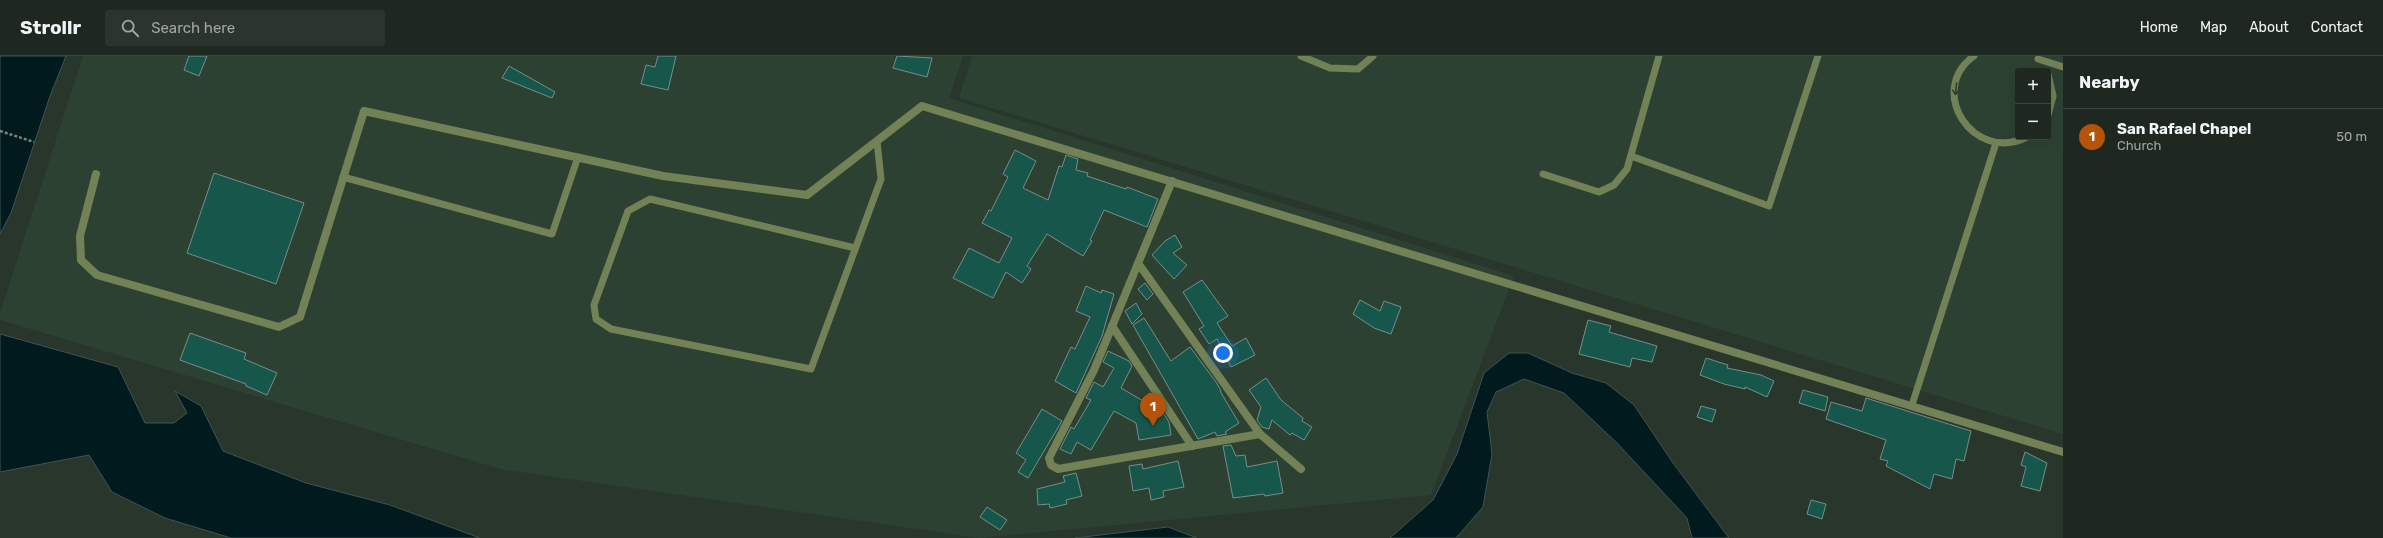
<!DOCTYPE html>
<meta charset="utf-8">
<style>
:root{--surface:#1e2820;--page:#2b342d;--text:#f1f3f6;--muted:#a1a6a5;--line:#3c443e;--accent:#b45309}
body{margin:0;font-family:Rubik,sans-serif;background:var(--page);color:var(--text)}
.controls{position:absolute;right:12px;top:12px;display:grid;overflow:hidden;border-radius:4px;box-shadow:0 4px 16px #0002}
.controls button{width:36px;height:36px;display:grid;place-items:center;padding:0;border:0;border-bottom:1px solid var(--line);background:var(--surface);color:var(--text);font:20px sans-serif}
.you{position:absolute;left:1223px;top:297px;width:14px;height:14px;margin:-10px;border:3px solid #fff;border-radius:50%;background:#1a73e8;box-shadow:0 0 0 6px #1a73e833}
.badge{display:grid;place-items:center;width:26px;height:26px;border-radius:50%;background:var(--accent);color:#fff;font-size:13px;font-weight:700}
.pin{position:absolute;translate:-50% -33px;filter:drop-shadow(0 1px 2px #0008)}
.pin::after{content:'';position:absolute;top:21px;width:14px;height:12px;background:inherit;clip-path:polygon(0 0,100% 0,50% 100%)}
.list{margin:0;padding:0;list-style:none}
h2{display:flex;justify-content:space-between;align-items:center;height:52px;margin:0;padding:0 16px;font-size:17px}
h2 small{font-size:13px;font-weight:400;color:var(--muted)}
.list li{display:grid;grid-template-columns:26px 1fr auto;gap:12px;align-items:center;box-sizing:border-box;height:56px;padding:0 16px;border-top:1px solid var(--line)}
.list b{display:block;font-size:15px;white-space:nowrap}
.list p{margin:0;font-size:13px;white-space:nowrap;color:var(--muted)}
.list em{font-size:13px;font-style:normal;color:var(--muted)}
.icon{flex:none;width:22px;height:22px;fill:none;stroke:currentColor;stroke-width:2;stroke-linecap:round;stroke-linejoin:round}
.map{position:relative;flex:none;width:2063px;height:482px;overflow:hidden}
header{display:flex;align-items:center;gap:24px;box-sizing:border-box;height:56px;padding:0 20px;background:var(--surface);border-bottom:1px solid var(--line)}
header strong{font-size:19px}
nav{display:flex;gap:22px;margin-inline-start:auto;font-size:14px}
.search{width:280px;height:36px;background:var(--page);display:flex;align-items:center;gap:10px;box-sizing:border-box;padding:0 14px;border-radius:4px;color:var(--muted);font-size:15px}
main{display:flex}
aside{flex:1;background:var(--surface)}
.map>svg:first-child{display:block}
.built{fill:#2d4132;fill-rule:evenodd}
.water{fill:#001a1d;stroke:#405454}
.building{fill:#17574b;stroke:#778e88}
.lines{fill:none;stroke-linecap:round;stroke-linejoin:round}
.path{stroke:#79847b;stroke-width:2.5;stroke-dasharray:3 2;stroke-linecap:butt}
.lane{stroke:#738156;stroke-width:7}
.street{stroke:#738156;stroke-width:8}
.oneway{stroke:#303e2f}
</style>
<header>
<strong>Strollr</strong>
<div class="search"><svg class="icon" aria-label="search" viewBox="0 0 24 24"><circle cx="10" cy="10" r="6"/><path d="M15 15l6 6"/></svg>Search here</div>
<nav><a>Home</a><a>Map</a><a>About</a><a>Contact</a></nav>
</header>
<main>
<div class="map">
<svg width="2063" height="482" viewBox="0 0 2063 482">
<rect width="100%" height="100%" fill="#28362b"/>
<!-- built -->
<g class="built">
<polygon points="83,0 963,0 949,42 1514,220 1431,439 979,482 500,413 0,264 0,257"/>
<path d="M 972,0 L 2063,0 L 2063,378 L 959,42 ZM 2018,15 L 2048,15 L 2048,81 L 2018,81 Z"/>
</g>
<!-- water -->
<g class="water">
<polygon points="0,0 66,0 50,40 11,157 0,178"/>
<polygon points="0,278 118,311 145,367 174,367 187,357 175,335 201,350 223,395 306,427 390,449 480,482 231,482 165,462 112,436 89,399 0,416"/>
<polygon points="1509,297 1528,297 1572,317 1606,327 1634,349 1673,407 1729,482 1692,482 1687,462 1616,386 1564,337 1524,323 1496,336 1487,356 1492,398 1483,451 1456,482 1390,482 1433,444 1457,398 1484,317"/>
<polygon points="1168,471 1197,482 1075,482"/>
</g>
<!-- building -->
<g class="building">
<polygon points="189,0 207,0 199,20 184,14"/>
<polygon points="658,0 676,0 668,34 641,28 646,9 655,11"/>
<polygon points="897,0 932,2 927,21 893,12"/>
<polygon points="509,10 555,36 552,42 502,22"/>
<polygon points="1015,94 1036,105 1023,132 1048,144 1059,110 1062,111 1066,99 1078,103 1076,114 1088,117 1087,120 1126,133 1127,131 1158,143 1147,171 1104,154 1090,184 1092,185 1083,200 1047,178 1027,210 1031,213 1022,227 1006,216 993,242 953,222 969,192 999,207 1012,182 982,167 989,154 991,155 1008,121 1003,118"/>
<polygon points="214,117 304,147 276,228 187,197"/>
<polygon points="1175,179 1182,191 1173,197 1187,209 1174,223 1152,199 1165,185"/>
<polygon points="1202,224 1228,260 1217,267 1232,290 1246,282 1255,299 1231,311 1217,283 1209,288 1199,273 1204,270 1183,236"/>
<polygon points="1145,227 1153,238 1147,244 1138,233"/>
<polygon points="1086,230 1101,237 1102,234 1114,238 1102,280 1076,337 1055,325 1071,291 1075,293 1090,261 1076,255"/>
<polygon points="1360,244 1380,255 1384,245 1401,251 1391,278 1374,272 1353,258"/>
<polygon points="1136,247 1142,258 1132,268 1125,255"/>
<polygon points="1144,262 1171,305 1190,291 1216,326 1221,335 1220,335 1239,367 1225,376 1227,378 1217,380 1215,376 1198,383 1133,269"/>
<polygon points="1588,264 1611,270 1609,276 1657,290 1652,306 1632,302 1630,311 1579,298"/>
<polygon points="190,277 246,297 244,303 277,317 267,339 246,330 246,328 180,304"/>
<polygon points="1108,295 1129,305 1132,310 1121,332 1145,346 1149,337 1151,338 1169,366 1171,379 1139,384 1136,367 1114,355 1091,394 1077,386 1071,398 1060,393 1071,371 1074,373 1091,344 1086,342 1094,326 1103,331 1114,312 1103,306"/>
<polygon points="1706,302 1728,309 1727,312 1761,319 1774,325 1767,341 1745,331 1745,333 1724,328 1700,319"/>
<polygon points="1266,322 1281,344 1303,362 1302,365 1312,371 1304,384 1292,377 1290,379 1272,364 1269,373 1262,371 1257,364 1261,351 1249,334"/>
<polygon points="1803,334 1828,341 1825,355 1799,347"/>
<polygon points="1866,342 1971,375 1964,405 1956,403 1952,423 1934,418 1930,433 1886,410 1888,405 1880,403 1886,384 1826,363 1831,346 1862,355"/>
<polygon points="1701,350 1716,354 1712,366 1697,361"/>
<polygon points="1042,353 1062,365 1028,422 1018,416 1026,404 1016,397"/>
<polygon points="1231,389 1236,400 1245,399 1247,411 1277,405 1283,437 1265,440 1264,438 1233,442 1223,390"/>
<polygon points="2025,396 2047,407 2040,435 2021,430 2026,411 2021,409"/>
<polygon points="1178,405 1184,431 1163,435 1164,441 1151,444 1149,432 1133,435 1129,410 1142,408 1143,413"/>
<polygon points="1076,417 1082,440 1066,444 1067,448 1050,452 1049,448 1038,449 1037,433 1065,426 1063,420"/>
<polygon points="1811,444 1826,448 1822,463 1807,458"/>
<polygon points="987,451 1007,464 1000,474 980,461"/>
</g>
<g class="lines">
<!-- path -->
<polyline class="path" points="0,75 34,86"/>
<!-- lane -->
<g class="lane">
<polyline points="1301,0 1330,12 1358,13 1373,0"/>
<path d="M 1974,0 C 1926,34 1973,108 2027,81"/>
<polyline points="2038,3 2063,11"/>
<polyline points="2048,18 2053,40 2048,59"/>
<polyline points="1631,100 1769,150 1818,0"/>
<polyline points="1543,118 1599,136 1614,129 1627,113 1659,0"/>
<polyline points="343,121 552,178 578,101"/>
<polyline points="855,192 650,143 628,155 594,249 596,263 611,273 811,313 881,123 877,85"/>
<polyline points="1912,349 1996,87"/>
</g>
<!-- street -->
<g class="street">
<polyline points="96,118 80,180 81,204 97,219 279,271 300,261 364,55 663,120 807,139 922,50 2063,396"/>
<polyline points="1138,207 1260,378 1058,413 1051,409 1049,402 1094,314 1172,125"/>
<polyline points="1112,270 1192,390"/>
<polyline points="1260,378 1301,413"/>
</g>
</g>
<!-- one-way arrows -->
<defs><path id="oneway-shaft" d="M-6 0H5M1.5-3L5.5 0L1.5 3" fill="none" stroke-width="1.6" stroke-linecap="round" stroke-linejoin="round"/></defs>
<use class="oneway" href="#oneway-shaft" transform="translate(1956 33) rotate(95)"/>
</svg>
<div class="controls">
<button>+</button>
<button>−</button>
</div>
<div class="you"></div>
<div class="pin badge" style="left:1153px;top:370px">1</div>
</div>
<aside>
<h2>Nearby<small></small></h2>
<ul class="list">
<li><span class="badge">1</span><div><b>San Rafael Chapel</b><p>Church</p></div><em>50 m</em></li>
</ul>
</aside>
</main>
